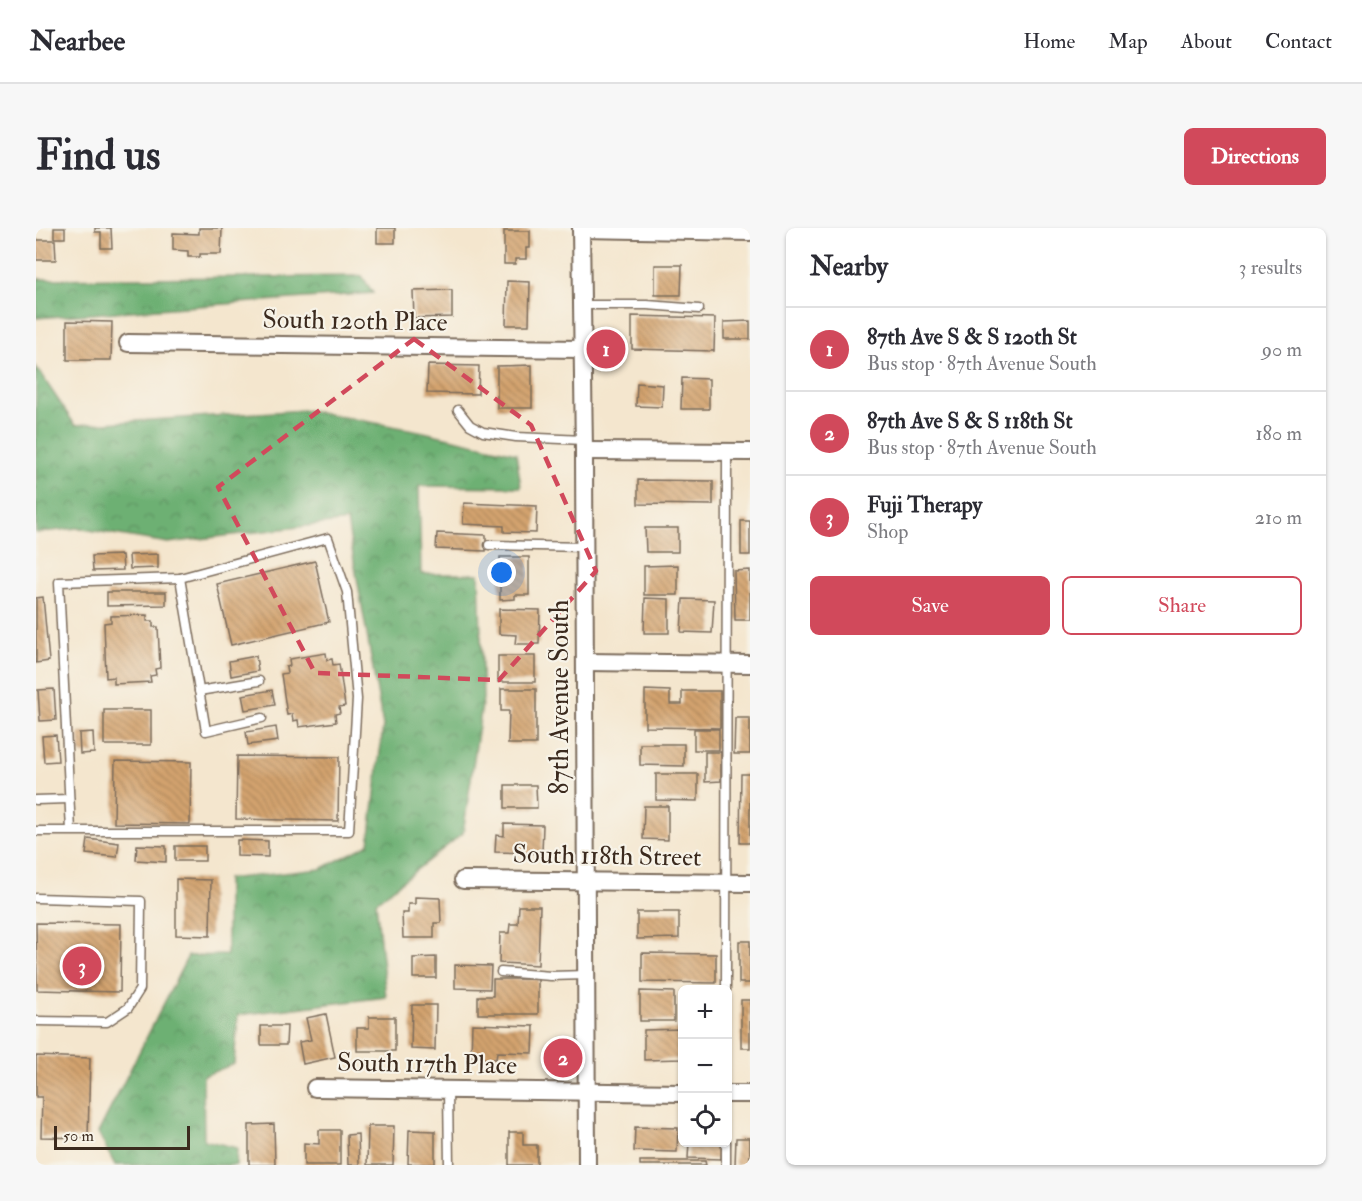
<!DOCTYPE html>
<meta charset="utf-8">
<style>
:root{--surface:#fff;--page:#f7f7f7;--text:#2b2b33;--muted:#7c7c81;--line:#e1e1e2;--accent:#d1495b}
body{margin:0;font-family:"IM FELL Double Pica",serif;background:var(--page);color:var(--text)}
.controls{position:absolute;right:18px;bottom:18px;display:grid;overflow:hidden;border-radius:9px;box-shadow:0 2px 4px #0004}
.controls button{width:54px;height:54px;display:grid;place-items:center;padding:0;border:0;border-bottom:2px solid var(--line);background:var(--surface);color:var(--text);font:30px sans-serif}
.scale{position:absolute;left:18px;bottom:15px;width:136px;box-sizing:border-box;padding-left:6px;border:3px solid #3b2a1e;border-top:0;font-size:16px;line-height:21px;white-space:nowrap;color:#3b2a1e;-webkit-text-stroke:4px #f7f3e8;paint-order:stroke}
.you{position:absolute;left:466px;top:345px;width:21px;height:21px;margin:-15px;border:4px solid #fff;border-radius:50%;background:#1a73e8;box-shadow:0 0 0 9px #1a73e833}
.badge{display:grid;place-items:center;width:39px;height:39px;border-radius:50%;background:var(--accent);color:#fff;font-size:20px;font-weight:700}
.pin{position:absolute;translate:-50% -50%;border:3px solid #fff;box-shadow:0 2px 6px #0006}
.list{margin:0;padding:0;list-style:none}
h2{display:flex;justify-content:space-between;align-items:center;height:78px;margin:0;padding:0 24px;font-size:26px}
h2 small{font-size:20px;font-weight:400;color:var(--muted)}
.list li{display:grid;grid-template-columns:39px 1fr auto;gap:18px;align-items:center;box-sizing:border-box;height:84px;padding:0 24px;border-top:2px solid var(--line)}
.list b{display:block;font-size:22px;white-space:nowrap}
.list p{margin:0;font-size:20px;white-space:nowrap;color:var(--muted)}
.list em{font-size:20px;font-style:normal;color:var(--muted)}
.actions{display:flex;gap:12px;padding:18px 24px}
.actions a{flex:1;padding:14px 0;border:2px solid var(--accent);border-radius:9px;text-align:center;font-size:21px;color:var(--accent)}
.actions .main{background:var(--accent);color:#fff}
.icon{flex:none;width:33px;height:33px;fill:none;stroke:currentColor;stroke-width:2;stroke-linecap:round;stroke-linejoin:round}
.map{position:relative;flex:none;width:714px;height:937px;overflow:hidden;border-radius:9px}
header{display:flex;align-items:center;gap:36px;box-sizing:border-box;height:84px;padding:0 30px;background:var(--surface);border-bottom:2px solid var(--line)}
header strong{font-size:28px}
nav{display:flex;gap:33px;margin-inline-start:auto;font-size:21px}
.intro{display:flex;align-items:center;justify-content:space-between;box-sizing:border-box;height:144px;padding:0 36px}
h1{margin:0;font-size:42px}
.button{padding:15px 27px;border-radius:9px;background:var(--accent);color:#fff;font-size:21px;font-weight:700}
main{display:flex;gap:36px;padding:0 36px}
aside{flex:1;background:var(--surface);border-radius:9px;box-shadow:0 2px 4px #0004}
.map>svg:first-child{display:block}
.forest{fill:url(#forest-crowns);stroke:#546d48;stroke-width:1.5}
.building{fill:url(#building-back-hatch)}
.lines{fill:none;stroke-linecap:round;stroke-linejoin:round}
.lane-casing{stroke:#7c6c5c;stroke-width:11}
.street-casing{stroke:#7c6c5c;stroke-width:20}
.lane{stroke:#fff;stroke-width:8}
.street{stroke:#fff;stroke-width:16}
.marked{fill:none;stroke:#d1495b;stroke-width:4.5;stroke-dasharray:12 8;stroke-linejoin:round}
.labels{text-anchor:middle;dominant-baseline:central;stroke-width:4.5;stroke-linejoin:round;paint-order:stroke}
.street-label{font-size:26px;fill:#3b2a1e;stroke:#f7f3e8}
</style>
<header>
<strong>Nearbee</strong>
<nav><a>Home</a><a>Map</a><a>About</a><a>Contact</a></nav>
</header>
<div class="intro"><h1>Find us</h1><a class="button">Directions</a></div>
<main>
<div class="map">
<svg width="714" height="937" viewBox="0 0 714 937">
<defs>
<pattern id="forest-crowns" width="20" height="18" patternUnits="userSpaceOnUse" patternTransform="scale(1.5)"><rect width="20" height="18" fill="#6db073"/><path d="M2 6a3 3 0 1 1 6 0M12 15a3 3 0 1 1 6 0" fill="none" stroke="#5b8f5e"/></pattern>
<pattern id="building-back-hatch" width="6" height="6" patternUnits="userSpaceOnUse" patternTransform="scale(1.5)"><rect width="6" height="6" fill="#d3a36e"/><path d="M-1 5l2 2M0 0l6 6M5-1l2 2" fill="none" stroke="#ac855a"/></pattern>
</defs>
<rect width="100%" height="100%" fill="#f7f3e8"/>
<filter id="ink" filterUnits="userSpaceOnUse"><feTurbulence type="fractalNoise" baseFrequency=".0167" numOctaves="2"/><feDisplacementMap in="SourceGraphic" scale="12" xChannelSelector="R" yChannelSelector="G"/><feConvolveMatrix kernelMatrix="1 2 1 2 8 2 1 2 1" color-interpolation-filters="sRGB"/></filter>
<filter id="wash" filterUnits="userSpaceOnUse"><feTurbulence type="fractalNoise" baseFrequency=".008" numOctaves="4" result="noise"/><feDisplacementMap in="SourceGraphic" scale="24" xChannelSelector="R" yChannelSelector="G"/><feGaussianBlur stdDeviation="1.35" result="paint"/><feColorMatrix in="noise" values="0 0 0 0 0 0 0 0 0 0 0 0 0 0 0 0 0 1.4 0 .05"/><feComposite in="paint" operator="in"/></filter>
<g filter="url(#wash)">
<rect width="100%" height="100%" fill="#f4e6ce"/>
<!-- forest -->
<g class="forest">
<polygon points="326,48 337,65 0,90 0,51"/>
<polygon points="0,139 39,197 269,182 383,203 480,225 485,259 383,258 385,346 443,346 447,470 427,605 340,674 350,769 202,787 198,836 167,848 168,912 201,920 200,937 79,937 62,905 152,728 191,727 191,651 285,641 333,616 347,498 311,293 132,315 41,300 0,305"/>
</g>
<g id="blocks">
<!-- building -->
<g class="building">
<rect x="18" y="0" width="11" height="10"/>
<polygon points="59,0 75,0 76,20 65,20 65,4 59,4"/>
<polygon points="163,0 186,0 185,26 164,26 164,29 152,29 152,23 137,22 137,5 163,6"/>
<rect x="341" y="0" width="18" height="15"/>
<polygon points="468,3 494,3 494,20 490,20 490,31 479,31 479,36 468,36"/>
<polygon points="0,12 19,12 20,32 0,32"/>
<polygon points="619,37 646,37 645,67 619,67"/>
<polygon points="471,53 494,54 493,97 470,97"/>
<polygon points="416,62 416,89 378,90 377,63"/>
<polygon points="596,88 679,90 678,123 596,121"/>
<polygon points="31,93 76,94 75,132 31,132"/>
<polygon points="714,93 714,111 688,111 688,94"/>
<polygon points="392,137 443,138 442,166 391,165"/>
<polygon points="496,137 496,180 461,180 461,138"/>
<polygon points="646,150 673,151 673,181 645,181"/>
<polygon points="601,155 627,157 626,179 600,178"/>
<polygon points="602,252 677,253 677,277 602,276"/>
<polygon points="428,275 501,278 500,305 468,304 468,298 427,296"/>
<rect x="705" y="293" width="9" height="34"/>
<polygon points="609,300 642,300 642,324 610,324"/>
<polygon points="401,305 450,307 450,323 400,321"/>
<polygon points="122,326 122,340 94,341 93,327"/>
<polygon points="86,327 87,342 57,343 56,328"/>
<polygon points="464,329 493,329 493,367 479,367 479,371 464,372"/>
<polygon points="279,333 293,394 195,417 181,356"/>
<polygon points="642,337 642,367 608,367 608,338"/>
<polygon points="714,342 714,392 699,392 698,343"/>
<polygon points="71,364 130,364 130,377 71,378"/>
<polygon points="7,369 13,433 0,435 0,370"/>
<polygon points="609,370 633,371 633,405 608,405"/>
<polygon points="647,371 678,372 676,405 645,404"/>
<polygon points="463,381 504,382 503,416 479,416 480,407 463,406"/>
<polygon points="111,387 111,393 117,393 117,399 122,399 124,440 119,441 120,447 114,448 115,454 78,456 78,449 70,450 68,395 75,394 75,388"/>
<polygon points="290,425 291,432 296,431 297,437 303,436 309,478 303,479 304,485 299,486 300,494 263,499 262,492 257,493 256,486 251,487 245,446 251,445 250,439 254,438 253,431"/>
<polygon points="220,428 222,443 195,448 193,433"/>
<rect x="462" y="428" width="37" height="26"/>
<polygon points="18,461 20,492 4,493 2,462"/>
<polygon points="465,461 500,461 500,516 472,516 473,483 465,483"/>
<polygon points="236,462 239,477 209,482 206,467"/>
<polygon points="609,462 634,463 634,476 646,476 646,463 684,463 684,500 609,499"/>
<rect x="68" y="482" width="47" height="35"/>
<polygon points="699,490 714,490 714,526 698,526"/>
<polygon points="240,499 242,513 212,517 210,504"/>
<rect x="658" y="501" width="25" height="21"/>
<polygon points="57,504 58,525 44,526 43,505"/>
<polygon points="20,507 22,533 8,534 6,508"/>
<polygon points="604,516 648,516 648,538 604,537"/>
<polygon points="669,524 685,524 685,553 669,554"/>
<polygon points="201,528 303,529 302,593 200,591"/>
<polygon points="79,533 155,534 154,596 78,595"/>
<polygon points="620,546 662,546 662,573 620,572"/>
<polygon points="705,546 714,546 714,615 704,615"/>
<polygon points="469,557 500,557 501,580 469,580"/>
<polygon points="608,578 632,578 632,612 607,611"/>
<polygon points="468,596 507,597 506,625 459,624 460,607 468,608"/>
<polygon points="52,611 83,615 81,629 50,626"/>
<polygon points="201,612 232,613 232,629 201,628"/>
<polygon points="101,617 130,618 130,634 100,632"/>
<rect x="139" y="618" width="30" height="15"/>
<polygon points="140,651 175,652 174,708 140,707"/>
<polygon points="379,669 404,670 405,695 398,695 398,710 367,710 366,685 372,685 372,676 379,676"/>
<polygon points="483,678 504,678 502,737 463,735 464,705 473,705 474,696 482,696"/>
<polygon points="601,684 643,684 643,710 601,711"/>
<polygon points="0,695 85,696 84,764 1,762"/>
<rect x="703" y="713" width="11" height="42"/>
<polygon points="606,725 680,726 680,755 606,754"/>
<polygon points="400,729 400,750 377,750 377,730"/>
<polygon points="419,737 455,738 454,761 419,760"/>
<polygon points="457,751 502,751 502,786 442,786 442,768 457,768"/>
<polygon points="604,763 638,764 638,793 604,793"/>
<rect x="705" y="772" width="9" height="48"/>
<polygon points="376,777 400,777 399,822 375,821"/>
<polygon points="290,786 299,829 267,836 263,814 275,812 270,790"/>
<polygon points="333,789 359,789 359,823 321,823 321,800 333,800"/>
<polygon points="436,796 498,798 497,825 461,824 460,831 435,830"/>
<polygon points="225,798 251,798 250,817 225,817"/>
<polygon points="646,801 646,831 608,832 608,802"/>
<polygon points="0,828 54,830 52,910 5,909 6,869 0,869"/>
<polygon points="238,896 239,937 213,937 213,897"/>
<polygon points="332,898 358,898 357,937 331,937"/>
<polygon points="599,899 642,900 641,924 598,923"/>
<polygon points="283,902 304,902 304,937 268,937 268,915 283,916"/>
<polygon points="373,902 399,903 399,936 372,936"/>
<polygon points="473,904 487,904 487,917 501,917 501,937 473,937"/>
<polygon points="322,906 323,937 312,937 311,907"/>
<polygon points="700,910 714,910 714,937 699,937"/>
<polygon points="653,914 686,914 685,931 652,930"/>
<polygon points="604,933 669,933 670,937 604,937"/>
</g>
</g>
</g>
<g filter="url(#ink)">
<use href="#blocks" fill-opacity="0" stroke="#7c6c5c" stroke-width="1.5"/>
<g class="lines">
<!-- lane casing -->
<g class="lane-casing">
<g id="lane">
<polyline points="546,77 611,77 663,81"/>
<polyline points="422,182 434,197 447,204 480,209 548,212"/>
<polyline points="453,317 548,319"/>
<polyline points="144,350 170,503 226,490"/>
<polyline points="163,463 223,453"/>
<polyline points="0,572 33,571"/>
<polyline points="0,603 313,603 321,471 311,364 292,310 144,350 23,354 35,603"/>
<polyline points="0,670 105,673 104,761 92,780 71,794 0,793"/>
<polyline points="465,744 515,748 550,747"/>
<polyline points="690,762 691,224"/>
<polyline points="412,862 413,937"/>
<polyline points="690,937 690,914"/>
</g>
</g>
<!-- street casing -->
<g class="street-casing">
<g id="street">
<polyline points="545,0 548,223 551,937"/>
<polyline points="545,1 714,4"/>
<polyline points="92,115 546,121"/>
<polyline points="548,223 714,224"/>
<polyline points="549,434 714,436"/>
<polyline points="427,652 714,655"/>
<polyline points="279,860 646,865"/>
<polyline points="692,866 714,866"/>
</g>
</g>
<!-- lane -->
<use href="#lane" class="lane"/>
<!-- street -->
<use href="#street" class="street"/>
</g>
</g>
<!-- marked area -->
<path class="marked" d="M 378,111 L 495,197 L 560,343 L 463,452 L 279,445 L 182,259 Z"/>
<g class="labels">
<!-- street labels -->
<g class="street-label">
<text transform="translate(319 93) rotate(1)">South 120th Place</text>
<text transform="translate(524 469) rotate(-90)">87th Avenue South</text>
<text transform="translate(571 628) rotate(1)">South 118th Street</text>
<text transform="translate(391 836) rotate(1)">South 117th Place</text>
</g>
</g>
</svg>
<div class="controls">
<button>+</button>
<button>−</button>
<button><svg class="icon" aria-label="locate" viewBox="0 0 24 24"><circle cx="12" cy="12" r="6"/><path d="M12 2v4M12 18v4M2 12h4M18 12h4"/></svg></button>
</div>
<div class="scale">50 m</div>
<div class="you"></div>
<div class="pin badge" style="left:570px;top:121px">1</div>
<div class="pin badge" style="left:527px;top:830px">2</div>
<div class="pin badge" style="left:46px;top:738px">3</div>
</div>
<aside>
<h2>Nearby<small>3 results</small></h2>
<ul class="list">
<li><span class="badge">1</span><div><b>87th Ave S &amp; S 120th St</b><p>Bus stop · 87th Avenue South</p></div><em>90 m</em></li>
<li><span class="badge">2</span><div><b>87th Ave S &amp; S 118th St</b><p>Bus stop · 87th Avenue South</p></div><em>180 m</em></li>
<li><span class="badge">3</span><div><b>Fuji Therapy</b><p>Shop</p></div><em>210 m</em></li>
</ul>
<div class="actions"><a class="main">Save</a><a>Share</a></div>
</aside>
</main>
